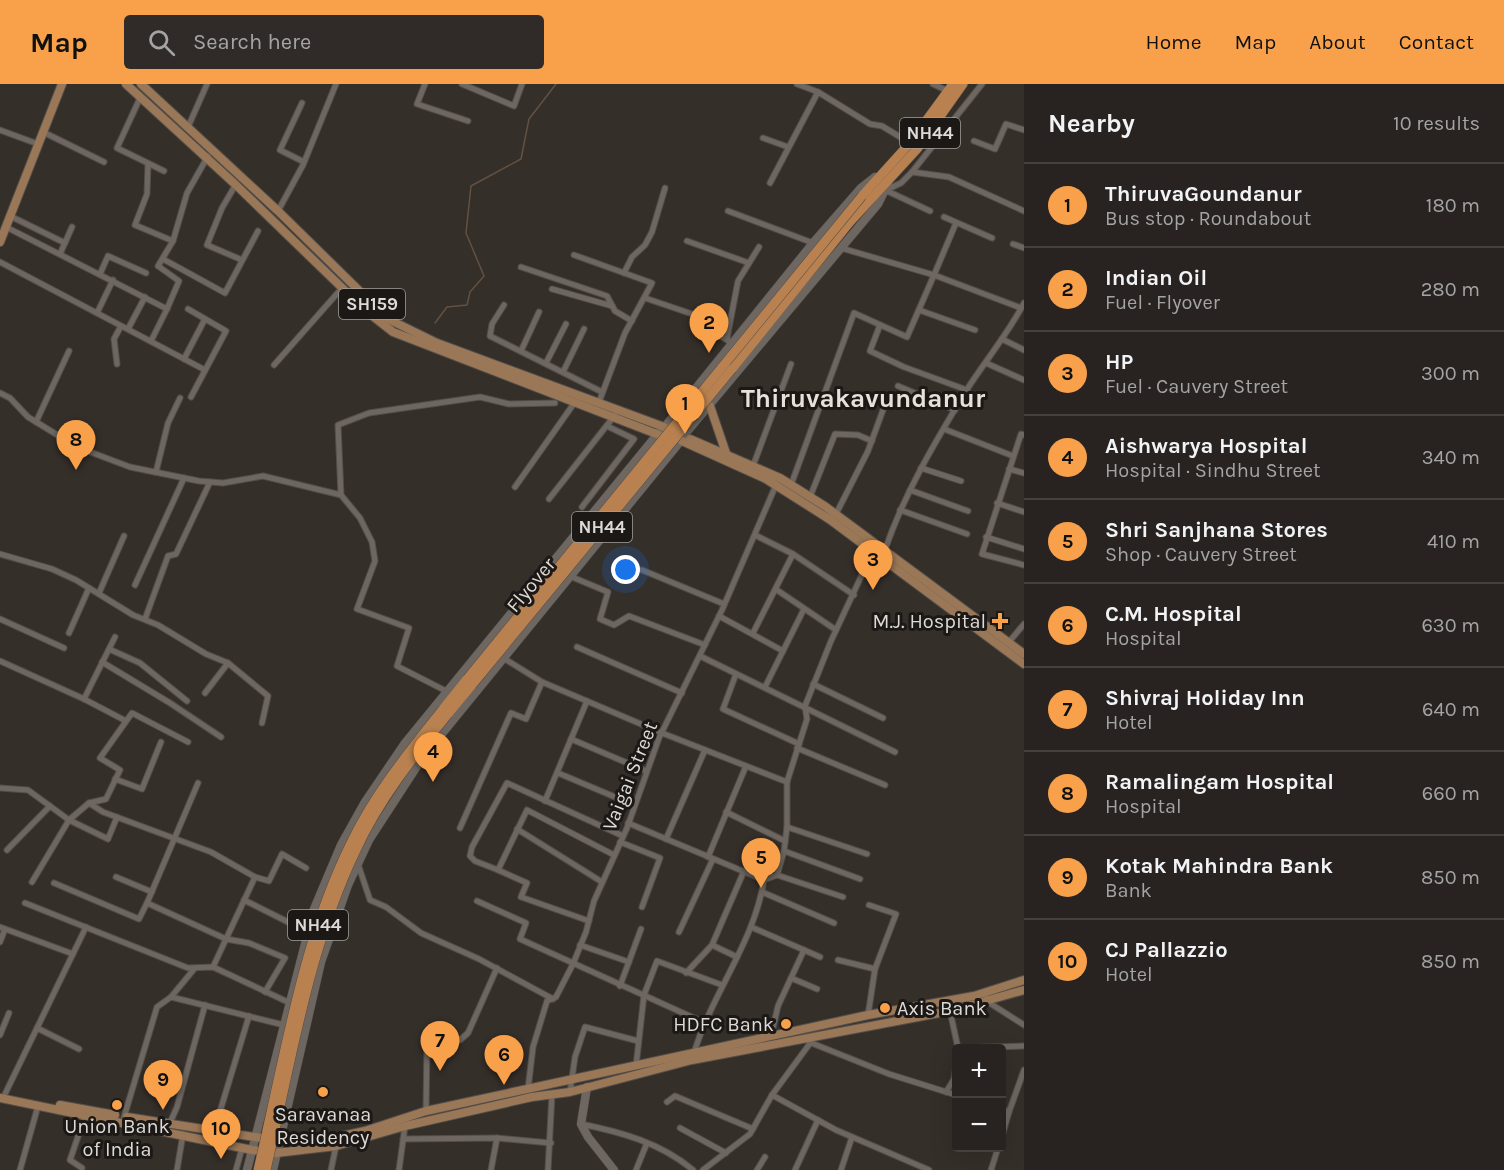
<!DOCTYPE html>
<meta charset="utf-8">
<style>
:root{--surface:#282320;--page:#302b29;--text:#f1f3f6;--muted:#a5a4a5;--line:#44403e;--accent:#f8a14a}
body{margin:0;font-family:Karla,sans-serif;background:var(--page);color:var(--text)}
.controls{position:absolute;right:18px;bottom:18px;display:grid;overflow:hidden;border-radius:6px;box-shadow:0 6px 24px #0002}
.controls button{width:54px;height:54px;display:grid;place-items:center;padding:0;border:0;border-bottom:2px solid var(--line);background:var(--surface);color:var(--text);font:30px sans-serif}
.you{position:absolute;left:626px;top:486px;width:21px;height:21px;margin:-15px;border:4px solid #fff;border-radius:50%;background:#1a73e8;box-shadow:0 0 0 9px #1a73e833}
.badge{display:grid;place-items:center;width:39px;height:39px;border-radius:50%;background:var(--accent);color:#111;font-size:20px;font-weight:700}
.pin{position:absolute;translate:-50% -50px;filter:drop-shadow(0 2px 3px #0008)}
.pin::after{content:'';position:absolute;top:32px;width:21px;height:18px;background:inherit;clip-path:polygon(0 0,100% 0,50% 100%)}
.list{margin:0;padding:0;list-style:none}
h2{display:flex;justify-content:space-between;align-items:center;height:78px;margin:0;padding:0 24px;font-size:26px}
h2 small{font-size:20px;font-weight:400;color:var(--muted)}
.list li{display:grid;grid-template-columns:39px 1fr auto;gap:18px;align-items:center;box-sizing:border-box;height:84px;padding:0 24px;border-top:2px solid var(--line)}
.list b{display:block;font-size:22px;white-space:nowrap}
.list p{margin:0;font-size:20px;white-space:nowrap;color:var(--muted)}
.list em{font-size:20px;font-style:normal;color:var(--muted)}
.icon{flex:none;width:33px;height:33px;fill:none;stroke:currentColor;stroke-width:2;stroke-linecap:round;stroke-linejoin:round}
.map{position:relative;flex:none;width:1024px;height:1086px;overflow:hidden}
header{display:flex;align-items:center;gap:36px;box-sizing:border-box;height:84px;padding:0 30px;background:var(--accent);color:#111}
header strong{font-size:28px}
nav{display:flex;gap:33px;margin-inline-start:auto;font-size:21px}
.search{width:420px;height:54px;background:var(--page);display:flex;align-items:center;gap:15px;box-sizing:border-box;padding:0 21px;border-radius:6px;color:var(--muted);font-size:22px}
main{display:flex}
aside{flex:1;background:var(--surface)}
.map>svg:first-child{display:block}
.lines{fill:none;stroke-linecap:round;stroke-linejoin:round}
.stream{stroke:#635140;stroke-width:1.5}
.street-casing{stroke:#534e4a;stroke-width:7}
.secondary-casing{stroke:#534e4a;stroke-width:9}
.primary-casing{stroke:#534e4a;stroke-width:10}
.highway-casing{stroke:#534e4a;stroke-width:10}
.street{stroke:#6e6761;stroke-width:5}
.secondary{stroke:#6e6761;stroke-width:8}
.primary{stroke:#9a7756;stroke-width:8}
.highway{stroke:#b8814f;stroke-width:9}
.highway-bridge-casing{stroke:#534e4a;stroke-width:10;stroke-linecap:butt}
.highway-bridge{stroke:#b8814f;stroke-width:9}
.poi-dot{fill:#f8a14a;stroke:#1b1816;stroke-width:2}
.labels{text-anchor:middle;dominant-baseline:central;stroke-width:6;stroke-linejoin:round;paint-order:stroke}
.shield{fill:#1b1816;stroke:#a4a09c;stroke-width:1.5}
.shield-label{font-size:18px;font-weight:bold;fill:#dedad6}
.street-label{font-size:20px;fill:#dedad6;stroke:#1b1816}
.poi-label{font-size:20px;fill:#dedad6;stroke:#1b1816;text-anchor:end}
.district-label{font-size:26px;font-weight:bold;fill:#e8e0d9;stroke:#1b1816}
</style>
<header>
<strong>Map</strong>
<div class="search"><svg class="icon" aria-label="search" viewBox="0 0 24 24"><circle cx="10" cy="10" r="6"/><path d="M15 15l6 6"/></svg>Search here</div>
<nav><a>Home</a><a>Map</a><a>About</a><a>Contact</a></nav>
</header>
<main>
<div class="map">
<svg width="1024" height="1086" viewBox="0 0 1024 1086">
<rect width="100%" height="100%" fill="#352f2a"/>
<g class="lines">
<!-- stream -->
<polyline class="stream" points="435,239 447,223 467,221 470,208 484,192 466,149 471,102 521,75 529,35 556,0"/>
<!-- street casing -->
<g class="street-casing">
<g id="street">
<polyline points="425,0 417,20 468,37"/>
<polyline points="462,0 514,22 522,0"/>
<polyline points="797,0 818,8 870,40 882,42 910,59"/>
<polyline points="933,0 948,7"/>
<polyline points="140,14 117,64 164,87"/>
<polyline points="302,19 280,66 304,78"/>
<polyline points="188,43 207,0"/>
<polyline points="0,46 38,60"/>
<polyline points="43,48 104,78"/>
<polyline points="763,54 788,63"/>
<polyline points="974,57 995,65 1006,40 1024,46"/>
<polyline points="148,80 147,110 135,141 173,157"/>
<polyline points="912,88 949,93 1024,127"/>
<polyline points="770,99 818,8"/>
<polyline points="236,100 222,124 207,161 242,176"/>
<polyline points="885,106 930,127"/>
<polyline points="886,106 901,99 912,88 982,0"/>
<polyline points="278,127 303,81 336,0"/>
<polyline points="728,127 813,159"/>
<polyline points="10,132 65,159"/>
<polyline points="944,133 992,154"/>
<polyline points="956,139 934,191 1021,224"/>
<polyline points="6,143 167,225 151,257"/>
<polyline points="687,157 749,179"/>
<polyline points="1013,160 1024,164"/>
<polyline points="60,170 72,143"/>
<polyline points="574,171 652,199 625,249 599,318"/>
<polyline points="163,175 225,209 258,147"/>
<polyline points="0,178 205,286"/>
<polyline points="521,183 607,212 615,227 632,237"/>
<polyline points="624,189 632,173 645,161 652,148 665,104"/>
<polyline points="100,190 108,172 146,189"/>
<polyline points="552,205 612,222"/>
<polyline points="645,214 701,233 701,240 732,259"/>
<polyline points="504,221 492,240 490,252 602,308"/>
<polyline points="167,225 179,197 158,182 173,157 187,109 208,72"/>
<polyline points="188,225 226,247 191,313"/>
<polyline points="919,226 975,246"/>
<polyline points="97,229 113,196"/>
<polyline points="880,241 870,267 904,283 967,306"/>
<polyline points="128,245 145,213"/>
<polyline points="727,254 738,197 759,163"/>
<polyline points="1002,255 1024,266"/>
<polyline points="521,267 539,228"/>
<polyline points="184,275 205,235"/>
<polyline points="546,279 566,240"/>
<polyline points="986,279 1024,296"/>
<polyline points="117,280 114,255 121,242"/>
<polyline points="274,281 342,204"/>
<polyline points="563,288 584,245"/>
<polyline points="898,302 955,326"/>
<polyline points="0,309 10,314 28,333 77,363 130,383 199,397 223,399 263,392 341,411 360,434 372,458 375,477 357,525 409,544 397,582 448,608"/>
<polyline points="36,338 69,267"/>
<polyline points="944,345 1013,372"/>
<polyline points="1024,351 1021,350 982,470 1024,481"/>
<polyline points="753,382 791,280"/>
<polyline points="921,384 961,397"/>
<polyline points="1009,385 1024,389"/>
<polyline points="156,388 168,339 180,314"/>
<polyline points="791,401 854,229 907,253 934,191 841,164"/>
<polyline points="515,403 575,318"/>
<polyline points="910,406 968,427"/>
<polyline points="341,411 338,341 369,329 480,313 509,320 555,319"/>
<polyline points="810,413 835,350 858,351 872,357"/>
<polyline points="549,415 615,331"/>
<polyline points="997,419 1024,428"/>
<polyline points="582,423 634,355 607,342"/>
<polyline points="900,426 967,450"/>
<polyline points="836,430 868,367 883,326"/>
<polyline points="755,451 793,470 854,511"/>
<polyline points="986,453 1024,465"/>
<path d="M 885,466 C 904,410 935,358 966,307 C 985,277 1008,250 1024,219"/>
<polyline points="0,470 52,485 76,496 133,531 158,541 206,570 228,579 268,612 262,639"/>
<polyline points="642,486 724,520"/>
<polyline points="572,493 608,508 600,535 614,541 629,532 705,561"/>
<polyline points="135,501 184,394"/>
<polyline points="777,506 836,546"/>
<polyline points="99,509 124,452"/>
<polyline points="719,532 783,567"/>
<polyline points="0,535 64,564"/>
<polyline points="145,535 168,472 176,470 210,398"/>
<polyline points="69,549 89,504"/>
<polyline points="753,549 793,470"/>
<polyline points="1009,558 1024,540"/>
<polyline points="577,563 682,609"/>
<polyline points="109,565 140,579 187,617"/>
<polyline points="700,572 895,668"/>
<polyline points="505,575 542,598 662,649 787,698"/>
<polyline points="0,577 84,615 126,637"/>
<polyline points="102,578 170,619 221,653"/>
<polyline points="736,590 723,625 799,660"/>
<polyline points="813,600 883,634"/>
<polyline points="765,603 804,525"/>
<polyline points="205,609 228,579"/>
<polyline points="84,615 115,553"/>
<polyline points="571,655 646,687"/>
<polyline points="797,664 885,701"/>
<polyline points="558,689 634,721"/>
<polyline points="115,695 142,705 161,658"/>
<polyline points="198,699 147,819 226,855 249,859 285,874 265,908"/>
<polyline points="0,704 28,706 69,736 89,719 106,715 120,686 100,674 132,629 188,658"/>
<polyline points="545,717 587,617"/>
<polyline points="89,719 103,728 211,768 255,793 213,883"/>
<polyline points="726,728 785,757"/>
<polyline points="628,739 764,796"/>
<polyline points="787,743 867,770"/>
<polyline points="460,744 511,629 526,635 542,598"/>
<polyline points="517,745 602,798"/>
<polyline points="666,755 705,666"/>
<polyline points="620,758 660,774 642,823"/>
<polyline points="7,766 50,722"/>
<polyline points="784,767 860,795"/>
<polyline points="614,771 527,726 498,786 475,777 470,772 472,763 507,699 623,752"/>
<polyline points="708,773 746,682"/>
<polyline points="358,780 370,816 386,823 421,849 479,875 553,915"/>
<polyline points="498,786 527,799 521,813 589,837"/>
<polyline points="777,791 843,813"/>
<polyline points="116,793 152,808"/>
<polyline points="255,793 269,797 282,770 306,784"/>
<polyline points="32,798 69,736 108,755 117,733"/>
<polyline points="54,799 139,835 147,819"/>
<polyline points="762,808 834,839"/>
<polyline points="244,816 294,841"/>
<polyline points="477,817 526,839 520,855 705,939"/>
<polyline points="25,819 188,884 213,883 290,919"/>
<polyline points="0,843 73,870"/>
<polyline points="751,843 804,866 778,922 771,952"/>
<polyline points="679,848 713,775"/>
<polyline points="0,858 5,845"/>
<polyline points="580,861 629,878"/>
<polyline points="712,861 737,873"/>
<polyline points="804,866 820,873"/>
<polyline points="838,876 875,885"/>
<polyline points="686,889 712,861 744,787"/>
<polyline points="791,894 817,905"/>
<polyline points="620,902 641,845"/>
<polyline points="171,913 195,884"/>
<polyline points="987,914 988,918 1024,941"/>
<polyline points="950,927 958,964"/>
<polyline points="868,931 875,885 896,830 869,821"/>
<polyline points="37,944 79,965"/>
<polyline points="0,951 9,929"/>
<polyline points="809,958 889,990 956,1011"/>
<polyline points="811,958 772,1011 836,1046 929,1086"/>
<polyline points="958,964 1024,962"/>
<path d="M 694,969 C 712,909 754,859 764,796 L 777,791 L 784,767 L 787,743 L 787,698 L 807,635 L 805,622 L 831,557 L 873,467"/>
<polyline points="636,982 644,911 657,877 722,901"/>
<polyline points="528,1005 533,963 547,917 556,913 573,880 586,848 594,817 627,744 659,654 722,526 776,401"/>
<polyline points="570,1008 575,973 585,943 638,957"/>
<polyline points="946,1008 954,995 956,982"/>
<polyline points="5,1010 86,843"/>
<polyline points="667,1018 675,1012 753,1045"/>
<polyline points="1002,1026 1009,1028 1024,986"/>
<polyline points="426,1027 427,959 460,956 468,949 497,884"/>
<polyline points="124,1033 157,923 171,913 284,941"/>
<path d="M 581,1040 C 621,1048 661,1059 693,1086"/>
<polyline points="169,1041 177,1023 205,921"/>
<polyline points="680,1044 726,1069"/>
<polyline points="214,1047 249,932"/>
<polyline points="1002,1052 1009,1028"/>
<polyline points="403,1055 497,1054 551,1059"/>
<polyline points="82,1084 70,1076 85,1032"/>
<polyline points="20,1086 38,1022"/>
<polyline points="177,1086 183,1050"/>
<polyline points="236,1086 242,1064"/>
<polyline points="331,1086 336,1062"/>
<polyline points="399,1086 405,1042"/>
<polyline points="491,1086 497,1054"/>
<polyline points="548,1086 552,1010"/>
<polyline points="636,1086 647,1059"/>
<polyline points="703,1086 750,1050 772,1011"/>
<polyline points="757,1086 765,1073"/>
<polyline points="795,1086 818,1036"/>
<polyline points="841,1086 852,1053"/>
<polyline points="991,1086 998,1064"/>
</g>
</g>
<!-- secondary casing -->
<g class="secondary-casing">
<g id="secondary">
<polyline points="667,340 813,159 861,104 875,93"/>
<polyline points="685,350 878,120 888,100"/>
<polyline points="587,1003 581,1040 588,1053 614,1086"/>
<polyline points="247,1086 314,825 341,761 365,718 405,659 660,347"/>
<polyline points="273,1086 321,878 348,801 369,756 423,673 679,359"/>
</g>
</g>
<!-- primary casing -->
<g class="primary-casing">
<g id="primary">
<polyline points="126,0 236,101 365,226 393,248 662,352"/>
<polyline points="141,0 278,127 388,235 437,259 664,343"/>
<polyline points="0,158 62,0"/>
<polyline points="710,322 726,369"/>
<polyline points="690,355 780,394 826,423 1024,570"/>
<polyline points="682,357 766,395 829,435 1024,580"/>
<polyline points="0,1014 252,1066 276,1069 336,1062 405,1042 532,1013 570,1008 692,976 950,927 1024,906"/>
<polyline points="60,1021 115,1031"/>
<polyline points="127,1033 280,1057 310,1059 365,1047 426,1027 868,931 974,912 1024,896"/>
</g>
</g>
<!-- highway casing -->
<g class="highway-casing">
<g id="highway">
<polyline points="862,112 910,59 953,0"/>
<polyline points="732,285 849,139 917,65 963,0"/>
<polyline points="443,625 467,595"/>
<polyline points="448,630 472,601"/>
</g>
</g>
<!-- street -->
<use href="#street" class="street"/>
<!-- secondary -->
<use href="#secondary" class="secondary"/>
<!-- primary -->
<use href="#primary" class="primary"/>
<!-- highway -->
<use href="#highway" class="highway"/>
<!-- highway-bridge casing -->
<g class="highway-bridge-casing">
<g id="highway-bridge">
<polyline points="467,595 862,112"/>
<polyline points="472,601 732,285"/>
<path d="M 258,1086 C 284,978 301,859 351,759 C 375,709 409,668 443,625"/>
<path d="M 266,1086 C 291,979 308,866 356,766 C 379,716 414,672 448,630"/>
</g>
</g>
<!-- highway-bridge -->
<use href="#highway-bridge" class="highway-bridge"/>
</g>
<!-- markers -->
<g class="poi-dot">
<path d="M997 528h6v6h6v6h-6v6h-6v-6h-6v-6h6z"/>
<circle cx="885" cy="924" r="6"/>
<circle cx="786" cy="940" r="6"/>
<circle cx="323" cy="1008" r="6"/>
<circle cx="117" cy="1021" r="6"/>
</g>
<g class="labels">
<!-- shield labels -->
<g class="shield">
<rect x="900" y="34" width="60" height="30" rx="4.5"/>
<rect x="339" y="205" width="66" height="30" rx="4.5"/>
<rect x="572" y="428" width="60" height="30" rx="4.5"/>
<rect x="288" y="826" width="60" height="30" rx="4.5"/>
</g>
<g class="shield-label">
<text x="930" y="49">NH44</text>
<text x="372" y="220">SH159</text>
<text x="602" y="443">NH44</text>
<text x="318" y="841">NH44</text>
</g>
<!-- street labels -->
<g class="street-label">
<text transform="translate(531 501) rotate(-50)">Flyover</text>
<text transform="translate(630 692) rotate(-68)">Vaigai Street</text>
</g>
<!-- poi labels -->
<g class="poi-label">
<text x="986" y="537">M.J. Hospital</text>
<text x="897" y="924" text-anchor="start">Axis Bank</text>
<text x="774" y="940">HDFC Bank</text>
<text x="323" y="1030" text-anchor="middle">Saravanaa<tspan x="323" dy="23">Residency</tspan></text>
<text x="117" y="1042" text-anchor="middle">Union Bank<tspan x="117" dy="23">of India</tspan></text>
</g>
<!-- district labels -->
<g class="district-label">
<text x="863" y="314">Thiruvakavundanur</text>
</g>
</g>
</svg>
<div class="controls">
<button>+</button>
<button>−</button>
</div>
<div class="you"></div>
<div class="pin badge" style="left:685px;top:350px">1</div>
<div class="pin badge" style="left:709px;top:269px">2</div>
<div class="pin badge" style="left:873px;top:506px">3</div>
<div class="pin badge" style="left:433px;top:698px">4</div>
<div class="pin badge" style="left:761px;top:804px">5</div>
<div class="pin badge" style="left:504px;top:1001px">6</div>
<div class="pin badge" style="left:440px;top:987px">7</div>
<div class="pin badge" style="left:76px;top:386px">8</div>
<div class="pin badge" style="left:163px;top:1026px">9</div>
<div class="pin badge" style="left:221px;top:1075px">10</div>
</div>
<aside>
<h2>Nearby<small>10 results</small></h2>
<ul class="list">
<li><span class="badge">1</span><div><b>ThiruvaGoundanur</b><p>Bus stop · Roundabout</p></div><em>180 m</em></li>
<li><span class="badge">2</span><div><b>Indian Oil</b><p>Fuel · Flyover</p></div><em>280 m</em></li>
<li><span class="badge">3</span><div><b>HP</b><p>Fuel · Cauvery Street</p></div><em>300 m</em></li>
<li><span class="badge">4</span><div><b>Aishwarya Hospital</b><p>Hospital · Sindhu Street</p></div><em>340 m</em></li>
<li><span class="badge">5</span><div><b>Shri Sanjhana Stores</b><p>Shop · Cauvery Street</p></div><em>410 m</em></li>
<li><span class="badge">6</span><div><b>C.M. Hospital</b><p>Hospital</p></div><em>630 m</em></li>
<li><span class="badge">7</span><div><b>Shivraj Holiday Inn</b><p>Hotel</p></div><em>640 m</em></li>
<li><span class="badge">8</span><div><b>Ramalingam Hospital</b><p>Hospital</p></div><em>660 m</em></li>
<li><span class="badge">9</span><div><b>Kotak Mahindra Bank</b><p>Bank</p></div><em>850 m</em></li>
<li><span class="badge">10</span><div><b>CJ Pallazzio</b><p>Hotel</p></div><em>850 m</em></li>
</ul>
</aside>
</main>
